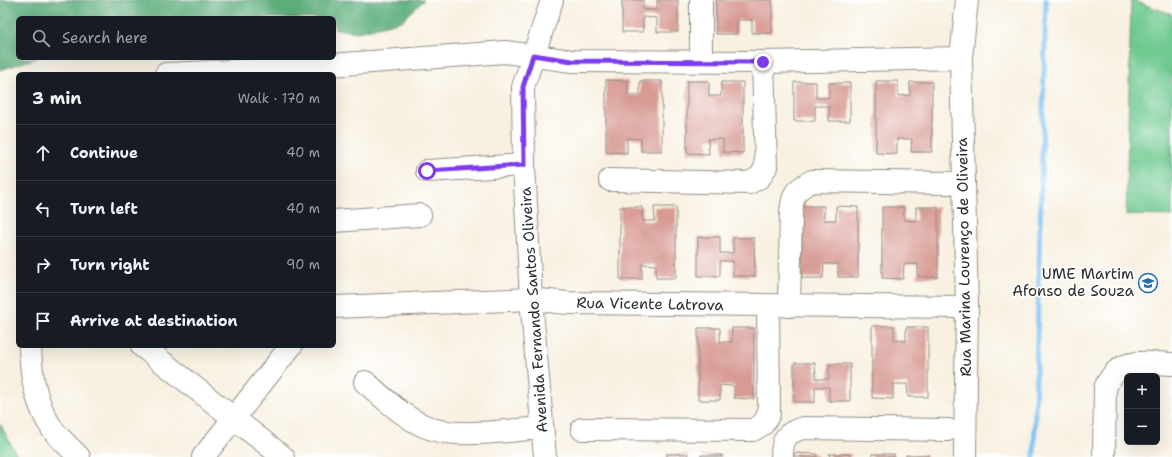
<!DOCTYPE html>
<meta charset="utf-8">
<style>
:root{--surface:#171b24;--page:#20242c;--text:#f1f3f6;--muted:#9ea1a6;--line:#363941}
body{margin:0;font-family:"Shantell Sans",sans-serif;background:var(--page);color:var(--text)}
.controls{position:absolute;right:12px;bottom:12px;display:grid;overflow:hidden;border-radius:6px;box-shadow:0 4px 16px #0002}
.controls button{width:36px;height:36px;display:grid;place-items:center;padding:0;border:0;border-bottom:1px solid var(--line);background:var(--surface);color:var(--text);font:20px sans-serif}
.stop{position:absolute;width:12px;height:12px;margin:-9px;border:3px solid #7c3aed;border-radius:50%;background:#fff}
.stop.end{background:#7c3aed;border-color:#fff;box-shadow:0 1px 4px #0008}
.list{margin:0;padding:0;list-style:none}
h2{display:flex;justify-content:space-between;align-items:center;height:52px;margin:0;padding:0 16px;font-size:17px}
h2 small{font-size:13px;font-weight:400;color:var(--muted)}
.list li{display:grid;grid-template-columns:26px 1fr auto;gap:12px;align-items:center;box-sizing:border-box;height:56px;padding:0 16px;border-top:1px solid var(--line)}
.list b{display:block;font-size:15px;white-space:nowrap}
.list em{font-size:13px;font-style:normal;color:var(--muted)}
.icon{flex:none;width:22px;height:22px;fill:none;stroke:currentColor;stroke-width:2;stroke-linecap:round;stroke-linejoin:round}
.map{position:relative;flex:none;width:1172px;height:457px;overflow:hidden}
.search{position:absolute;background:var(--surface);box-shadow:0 4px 16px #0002;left:16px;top:16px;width:320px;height:44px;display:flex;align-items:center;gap:10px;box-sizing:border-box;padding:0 14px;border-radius:6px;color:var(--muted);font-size:15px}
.panel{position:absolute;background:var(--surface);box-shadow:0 4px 16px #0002;left:16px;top:72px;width:320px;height:276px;border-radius:6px}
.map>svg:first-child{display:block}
.green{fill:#70c990;stroke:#4e7a5e}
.forest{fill:#5cad7a;stroke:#446c52}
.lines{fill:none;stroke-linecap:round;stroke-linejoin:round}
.stream{stroke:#7ac0f1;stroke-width:5}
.building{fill:#d89b94}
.minor-casing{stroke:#928e86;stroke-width:24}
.minor{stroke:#fff;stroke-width:22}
.route{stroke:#7c3aed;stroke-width:5}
.labels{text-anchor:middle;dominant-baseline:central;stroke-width:3;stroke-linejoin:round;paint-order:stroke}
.street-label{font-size:15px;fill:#2b2b2b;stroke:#fff}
.poi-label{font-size:15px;fill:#2b2b2b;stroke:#fff;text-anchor:end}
</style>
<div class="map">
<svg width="1172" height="457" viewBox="0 0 1172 457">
<rect width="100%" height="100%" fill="#fff"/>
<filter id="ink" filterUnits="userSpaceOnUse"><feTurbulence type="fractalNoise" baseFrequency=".025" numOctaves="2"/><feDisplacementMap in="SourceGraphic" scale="8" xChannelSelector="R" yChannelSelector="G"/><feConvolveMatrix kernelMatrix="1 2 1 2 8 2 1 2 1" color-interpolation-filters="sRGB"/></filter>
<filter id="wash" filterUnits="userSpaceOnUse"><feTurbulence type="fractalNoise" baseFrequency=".012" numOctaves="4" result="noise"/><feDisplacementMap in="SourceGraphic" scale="16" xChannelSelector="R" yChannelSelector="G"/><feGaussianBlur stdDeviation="0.9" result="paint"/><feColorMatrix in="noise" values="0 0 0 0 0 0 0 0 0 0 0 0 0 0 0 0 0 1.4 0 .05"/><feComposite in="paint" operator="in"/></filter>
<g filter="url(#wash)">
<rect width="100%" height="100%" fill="#f8f0e0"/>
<!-- green -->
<g class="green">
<polygon points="1131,0 1172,14 1172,216 1126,215"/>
<polygon points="0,424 18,457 0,457"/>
</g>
<!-- forest -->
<polygon class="forest" points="0,0 424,0 402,21 358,32 334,29 334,18 18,18 18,58 37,58 0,70"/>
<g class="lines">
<!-- stream -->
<polyline class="stream" points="1034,457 1046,0"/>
</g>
<g id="blocks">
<!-- building -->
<g class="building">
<polygon points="622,0 643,0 643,10 657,10 657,0 678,0 678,32 657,32 657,18 643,17 643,32 622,32"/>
<polygon points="716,0 772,0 772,33 752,33 752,20 737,20 737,34 716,34"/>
<polygon points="606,80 628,81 628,95 640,95 640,81 662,81 662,151 641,151 641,139 627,138 627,153 606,152"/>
<polygon points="687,81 709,81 709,96 721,96 721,82 743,82 743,153 723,152 723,139 708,139 709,154 687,153"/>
<polygon points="876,81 898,81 898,96 910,95 910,82 932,82 932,152 911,152 912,139 897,139 897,154 876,153"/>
<polygon points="794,82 816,82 816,98 829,98 829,83 850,83 850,121 829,121 829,106 815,106 815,121 794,121"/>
<polygon points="802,206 824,206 824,220 836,220 836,206 858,207 858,277 838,277 838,264 824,264 823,278 802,278"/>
<polygon points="620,207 642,207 643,221 655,221 654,207 676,207 676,278 656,278 656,265 642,264 642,279 620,279"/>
<polygon points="882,207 904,207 904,220 916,221 916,207 938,207 938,277 918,277 918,264 904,264 903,279 882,278"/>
<polygon points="698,237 720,237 720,253 733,253 733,238 754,238 755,276 733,276 733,261 720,261 720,276 698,276"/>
<polygon points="872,326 894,326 894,340 906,341 906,327 928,327 928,397 908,397 907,384 893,384 893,399 872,398"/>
<polygon points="698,328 720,328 720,342 732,342 732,328 754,328 754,399 734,398 734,386 720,385 720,400 698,400"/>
<polygon points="794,363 815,363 816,379 829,379 829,364 850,364 850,401 829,401 829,387 815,387 815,402 794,402"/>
<polygon points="795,453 817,454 817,457 795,457"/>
<rect x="667" y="454" width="21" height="3"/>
<polygon points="829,454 851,454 851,457 830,457"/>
<rect x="872" y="454" width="22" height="3"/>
<rect x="701" y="455" width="21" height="2"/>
<rect x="906" y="455" width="22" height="2"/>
</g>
</g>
</g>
<g filter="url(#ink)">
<use href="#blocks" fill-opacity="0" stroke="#928e86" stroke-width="1"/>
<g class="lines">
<!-- minor casing -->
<g class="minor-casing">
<g id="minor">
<polyline points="701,60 701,0"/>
<polyline points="166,74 277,69 505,52 572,61 763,62 961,58"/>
<polyline points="427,171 524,165"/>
<polyline points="610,180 749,183 760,177 766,167 763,62"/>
<polyline points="334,221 420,215"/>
<path d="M 789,306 L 791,212 C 793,193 795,190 812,181 L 950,183"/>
<polyline points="334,307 531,299 567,303 967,307"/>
<path d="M 30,346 C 31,375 35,402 51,427 C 58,438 70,447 79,457"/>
<polyline points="142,346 283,457"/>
<path d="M 365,382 C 385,399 407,421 432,429 C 459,438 513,430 542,428"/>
<polyline points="582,429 753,430 763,424 769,414 768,306"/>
<polyline points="203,457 291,346"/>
<polyline points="545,457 531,299 524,165 523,87 552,0"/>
<path d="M 782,457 C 782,438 786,433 803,428 L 948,430"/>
<polyline points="965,457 967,307 961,58 967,0"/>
<path d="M 1104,457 L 1105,388 C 1119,356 1143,363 1172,364"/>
</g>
</g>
<!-- minor -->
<use href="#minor" class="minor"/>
</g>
</g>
<g class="lines" filter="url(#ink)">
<!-- route -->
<polyline class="route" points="427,171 524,165 523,87 533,55 572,61 763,62"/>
</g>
<!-- icons -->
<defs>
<g id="school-ring" transform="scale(1)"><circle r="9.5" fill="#fff" stroke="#1f6fb2" stroke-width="1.5"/><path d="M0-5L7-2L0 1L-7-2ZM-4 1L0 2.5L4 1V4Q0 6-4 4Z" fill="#1f6fb2"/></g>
</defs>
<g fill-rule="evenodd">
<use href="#school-ring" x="1148" y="283"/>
</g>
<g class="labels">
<!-- street labels -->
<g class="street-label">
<text transform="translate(964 257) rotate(-91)">Rua Marina Lourenço de Oliveira</text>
<text transform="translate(650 304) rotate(1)">Rua Vicente Latrova</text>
<text transform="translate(534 310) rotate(-94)">Avenida Fernando Santos Oliveira</text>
</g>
<!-- poi labels -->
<g class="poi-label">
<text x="1134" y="274">UME Martim<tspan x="1134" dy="17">Afonso de Souza</tspan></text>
</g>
</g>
</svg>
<div class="controls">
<button>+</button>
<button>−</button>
</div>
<div class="stop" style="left:427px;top:171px"></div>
<div class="stop end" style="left:763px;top:62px"></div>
<div class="search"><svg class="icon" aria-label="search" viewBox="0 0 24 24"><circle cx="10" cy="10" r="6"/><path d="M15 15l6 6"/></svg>Search here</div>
<section class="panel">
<h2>3 min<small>Walk · 170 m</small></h2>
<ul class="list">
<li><svg class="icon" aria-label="ahead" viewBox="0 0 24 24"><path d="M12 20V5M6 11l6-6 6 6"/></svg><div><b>Continue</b></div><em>40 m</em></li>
<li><svg class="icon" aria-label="left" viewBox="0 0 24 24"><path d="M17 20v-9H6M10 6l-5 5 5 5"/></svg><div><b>Turn left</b></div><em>40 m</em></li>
<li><svg class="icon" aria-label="right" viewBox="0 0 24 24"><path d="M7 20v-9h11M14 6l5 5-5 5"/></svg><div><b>Turn right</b></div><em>90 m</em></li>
<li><svg class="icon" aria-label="arrive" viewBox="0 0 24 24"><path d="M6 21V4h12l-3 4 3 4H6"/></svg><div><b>Arrive at destination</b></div></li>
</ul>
</section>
</div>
